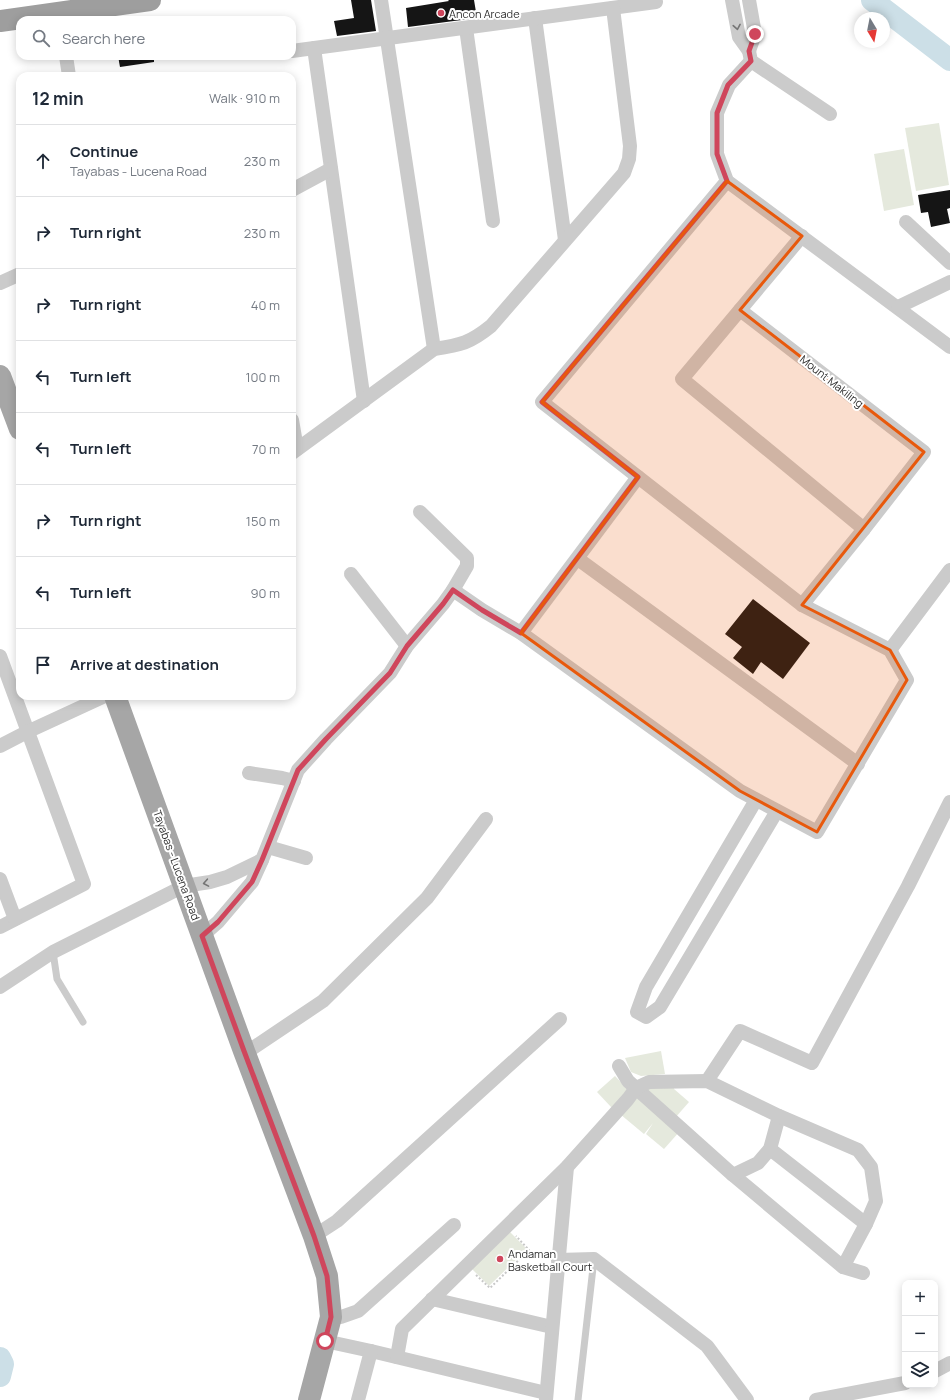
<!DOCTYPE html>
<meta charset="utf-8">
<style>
:root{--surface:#fff;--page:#f2f2f3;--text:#1f2937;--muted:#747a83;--line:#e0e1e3}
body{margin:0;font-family:Manrope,sans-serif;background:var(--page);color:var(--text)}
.controls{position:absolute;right:12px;bottom:12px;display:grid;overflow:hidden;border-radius:8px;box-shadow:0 2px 10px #0003}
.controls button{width:36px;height:36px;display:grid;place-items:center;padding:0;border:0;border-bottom:1px solid var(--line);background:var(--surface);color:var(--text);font:20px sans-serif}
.compass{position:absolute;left:854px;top:12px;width:36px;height:36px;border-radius:50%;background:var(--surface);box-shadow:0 2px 10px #0003;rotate:170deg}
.stop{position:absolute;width:12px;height:12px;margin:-9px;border:3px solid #cf465c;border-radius:50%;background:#fff}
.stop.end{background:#cf465c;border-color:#fff;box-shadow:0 1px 4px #0008}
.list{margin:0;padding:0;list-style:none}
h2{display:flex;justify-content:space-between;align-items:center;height:52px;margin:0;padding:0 16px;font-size:17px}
h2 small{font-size:13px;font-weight:400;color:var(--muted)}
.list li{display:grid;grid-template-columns:26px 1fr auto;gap:12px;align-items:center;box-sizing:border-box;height:72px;padding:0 16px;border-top:1px solid var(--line)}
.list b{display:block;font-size:15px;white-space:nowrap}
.list p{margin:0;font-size:13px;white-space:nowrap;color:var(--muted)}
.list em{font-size:13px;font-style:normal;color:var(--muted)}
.icon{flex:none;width:22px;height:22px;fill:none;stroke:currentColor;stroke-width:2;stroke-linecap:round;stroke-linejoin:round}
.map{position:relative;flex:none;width:950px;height:1400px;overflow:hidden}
.search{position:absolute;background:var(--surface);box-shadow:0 2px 10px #0003;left:16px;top:16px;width:280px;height:44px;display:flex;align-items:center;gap:10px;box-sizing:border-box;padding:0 14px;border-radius:12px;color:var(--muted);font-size:15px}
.panel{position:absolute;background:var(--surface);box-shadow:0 2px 10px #0003;left:16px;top:72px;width:280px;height:628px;border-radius:12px}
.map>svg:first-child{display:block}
.green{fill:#e5e9dd}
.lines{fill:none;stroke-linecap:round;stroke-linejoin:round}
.river{stroke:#ccdfe7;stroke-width:22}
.building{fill:#151515}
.path{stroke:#c8c8c8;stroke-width:2;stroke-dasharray:2 2;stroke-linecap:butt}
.service{stroke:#cbcbcb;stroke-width:7}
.minor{stroke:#cbcbcb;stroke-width:14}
.primary{stroke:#a6a6a6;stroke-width:22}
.trunk{stroke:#9e9e9e;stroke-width:22}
.oneway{stroke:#757575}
.route{stroke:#cf465c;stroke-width:5}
.marked{fill:#e8590c;fill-opacity:0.2;stroke:#e8590c;stroke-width:3;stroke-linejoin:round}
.poi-dot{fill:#cf465c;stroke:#fff;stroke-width:1.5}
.labels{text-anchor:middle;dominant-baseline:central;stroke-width:4;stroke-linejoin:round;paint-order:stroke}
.poi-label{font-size:11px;fill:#2e2e2e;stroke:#fff;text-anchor:start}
.street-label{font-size:11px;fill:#2e2e2e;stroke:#fff}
</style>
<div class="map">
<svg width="950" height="1400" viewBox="0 0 950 1400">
<rect width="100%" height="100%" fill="#fff"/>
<!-- green -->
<g class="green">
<polygon points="939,123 949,185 916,191 905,128"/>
<polygon points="904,149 914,205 884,211 874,154"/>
<polygon points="661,1051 665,1074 641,1076 631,1072 625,1058"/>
<polygon points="615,1076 630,1092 612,1108 597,1092"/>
<polygon points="650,1084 673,1084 674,1089 689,1102 675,1118 646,1094"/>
<polygon points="639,1093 680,1131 664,1149 646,1134 653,1123 644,1134 620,1114"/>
<polygon points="510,1232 527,1249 489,1286 472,1269"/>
</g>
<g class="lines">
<!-- river -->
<g class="river">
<polyline points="872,0 950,60"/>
<polyline points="0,1358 3,1364 0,1376"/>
</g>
</g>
<!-- building -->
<g class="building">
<polygon points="351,0 371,0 376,31 337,36 334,21 354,18"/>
<polygon points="448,0 474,0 477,18 408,27 406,8 449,1"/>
<polygon points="118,56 154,56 154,62 120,67"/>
<polygon points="950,190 950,208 947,209 950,223 931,227 928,212 921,213 918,195"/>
<polygon points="753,599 810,643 783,679 761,662 753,674 733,658 742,647 725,634"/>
</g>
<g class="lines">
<!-- path -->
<polyline class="path" points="476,1275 490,1288 529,1250 516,1236"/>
<!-- service -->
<g class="service">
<polyline points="53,952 57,979 83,1022"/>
<polyline points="578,1400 594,1259"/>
</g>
<!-- minor -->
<g class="minor">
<polyline points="381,0 434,349"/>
<polyline points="732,0 739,37 749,51 751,61 830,114"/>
<polyline points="749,0 755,34 749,51"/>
<polyline points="535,18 565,240"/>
<polyline points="466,28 493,221"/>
<polyline points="314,48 364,401"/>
<polyline points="292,51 656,2"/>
<polyline points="66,56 69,76"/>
<polyline points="751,61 729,85 717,113 717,154 727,181 950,347"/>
<polyline points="292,190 331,169"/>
<polyline points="906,222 950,263"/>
<polyline points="802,236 682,379 864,529"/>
<polyline points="0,283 20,274"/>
<polyline points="898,307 950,282"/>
<polyline points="740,310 924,452 864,529 802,605"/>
<polyline points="292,420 297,449"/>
<path d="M 292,453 L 434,349 C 461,345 470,343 491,326 L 624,173 L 629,159 L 630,146 L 613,8"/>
<polyline points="420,512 467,558 467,566 453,590"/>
<polyline points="578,559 858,764"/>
<polyline points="351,574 407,646"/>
<polyline points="521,633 638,477"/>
<polyline points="890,650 950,570"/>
<polyline points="0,656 84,884 0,927"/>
<polyline points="0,746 27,732 105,696"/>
<polyline points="249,773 282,778 294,781"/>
<polyline points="756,800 646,987 637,1012 646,1017 660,1007 777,811"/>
<polyline points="268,847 306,858"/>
<polyline points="0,879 15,919"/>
<polyline points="202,936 218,922 252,882 262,860 298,770 326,739 390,673 407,646 443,604 453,590 482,610 521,633 740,791 817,832 907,680 890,650 802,605 542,402 727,181"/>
<polyline points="0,987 53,952 184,886 210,882 227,877 262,860"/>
<polyline points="244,1051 253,1048 323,1001 427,898 486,819"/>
<polyline points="619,1066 628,1081 733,1175 843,1267 863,1273"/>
<polyline points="707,1081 740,1031 812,1063 908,886 950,802"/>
<polyline points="770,1149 866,1224"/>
<polyline points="733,1175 758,1163 770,1149 779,1116"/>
<polyline points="314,1236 337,1221 560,1019"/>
<polyline points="558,1260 594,1259 707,1346 747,1400"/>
<polyline points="432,1299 552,1327"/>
<polyline points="331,1317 341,1317 358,1311 454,1225"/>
<polyline points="325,1341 371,1351 546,1393"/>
<polyline points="397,1357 402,1329 567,1167 628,1099 636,1088 649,1082 707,1081 779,1116 858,1150 871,1167 876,1201 866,1224 843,1267"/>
<polyline points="935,1371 950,1363"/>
<polyline points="358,1400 371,1351"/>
<polyline points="546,1400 567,1167"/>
<polyline points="816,1400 905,1383"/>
</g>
<!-- primary -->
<g class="primary">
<polyline points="0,376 20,429"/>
<polyline points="115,696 244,1051 314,1236 327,1276 331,1317 309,1400"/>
</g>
<!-- trunk -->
<polyline class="trunk" points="0,21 150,0"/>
</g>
<!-- one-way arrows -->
<defs><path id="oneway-chevron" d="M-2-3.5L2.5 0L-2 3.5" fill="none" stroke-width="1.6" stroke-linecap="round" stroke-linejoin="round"/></defs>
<g class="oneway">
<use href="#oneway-chevron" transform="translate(737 27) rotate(80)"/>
<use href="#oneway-chevron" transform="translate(206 883) rotate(170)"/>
</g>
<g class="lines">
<!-- route -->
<polyline class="route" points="325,1341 331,1317 327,1276 314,1236 244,1051 202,936 218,922 252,882 262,860 298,770 326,739 390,673 407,646 443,604 453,590 482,610 521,633 638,477 542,402 727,181 717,154 717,113 728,85 751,61 749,51 755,34"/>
</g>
<!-- marked area -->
<path class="marked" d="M 727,181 L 802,236 L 740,310 L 924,452 L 802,605 L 890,650 L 907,680 L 817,832 L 740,791 L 521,633 L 638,477 L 542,402 Z"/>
<!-- markers -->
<g class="poi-dot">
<circle cx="441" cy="13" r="4"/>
<circle cx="500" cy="1259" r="4"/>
</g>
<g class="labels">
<!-- poi labels -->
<g class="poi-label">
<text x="449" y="13">Ancon Arcade</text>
<text x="508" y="1253">Andaman<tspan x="508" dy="13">Basketball Court</tspan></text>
</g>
<!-- street labels -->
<g class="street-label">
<text transform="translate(832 381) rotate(38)">Mount Makiling</text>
<text transform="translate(177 865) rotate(70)">Tayabas - Lucena Road</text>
</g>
</g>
</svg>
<div class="controls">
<button>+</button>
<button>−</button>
<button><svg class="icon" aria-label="layers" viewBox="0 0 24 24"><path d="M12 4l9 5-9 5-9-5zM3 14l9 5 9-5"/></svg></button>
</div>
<svg class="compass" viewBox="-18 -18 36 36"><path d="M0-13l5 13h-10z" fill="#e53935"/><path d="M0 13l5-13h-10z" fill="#747a83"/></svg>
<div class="stop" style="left:325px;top:1341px"></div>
<div class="stop end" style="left:755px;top:34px"></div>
<div class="search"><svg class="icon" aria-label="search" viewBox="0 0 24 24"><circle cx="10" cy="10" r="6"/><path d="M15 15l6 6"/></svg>Search here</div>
<section class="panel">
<h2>12 min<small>Walk · 910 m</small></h2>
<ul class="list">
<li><svg class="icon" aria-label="ahead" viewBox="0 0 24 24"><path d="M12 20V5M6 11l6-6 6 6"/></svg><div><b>Continue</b><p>Tayabas - Lucena Road</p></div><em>230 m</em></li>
<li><svg class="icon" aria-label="right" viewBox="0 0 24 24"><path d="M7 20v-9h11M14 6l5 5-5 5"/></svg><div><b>Turn right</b></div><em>230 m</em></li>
<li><svg class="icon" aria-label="right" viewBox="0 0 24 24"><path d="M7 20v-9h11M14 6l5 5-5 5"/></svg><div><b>Turn right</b></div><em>40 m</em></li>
<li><svg class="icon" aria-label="left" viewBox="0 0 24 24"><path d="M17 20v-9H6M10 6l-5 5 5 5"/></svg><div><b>Turn left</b></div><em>100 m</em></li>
<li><svg class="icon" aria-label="left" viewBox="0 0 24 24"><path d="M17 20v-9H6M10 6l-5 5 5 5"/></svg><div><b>Turn left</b></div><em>70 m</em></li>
<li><svg class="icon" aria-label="right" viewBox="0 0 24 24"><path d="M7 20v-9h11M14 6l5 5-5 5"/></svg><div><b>Turn right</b></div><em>150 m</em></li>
<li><svg class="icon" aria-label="left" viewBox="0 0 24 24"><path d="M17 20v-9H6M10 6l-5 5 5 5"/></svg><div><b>Turn left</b></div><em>90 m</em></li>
<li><svg class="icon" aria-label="arrive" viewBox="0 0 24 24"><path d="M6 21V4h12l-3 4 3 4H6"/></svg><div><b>Arrive at destination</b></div></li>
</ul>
</section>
</div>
